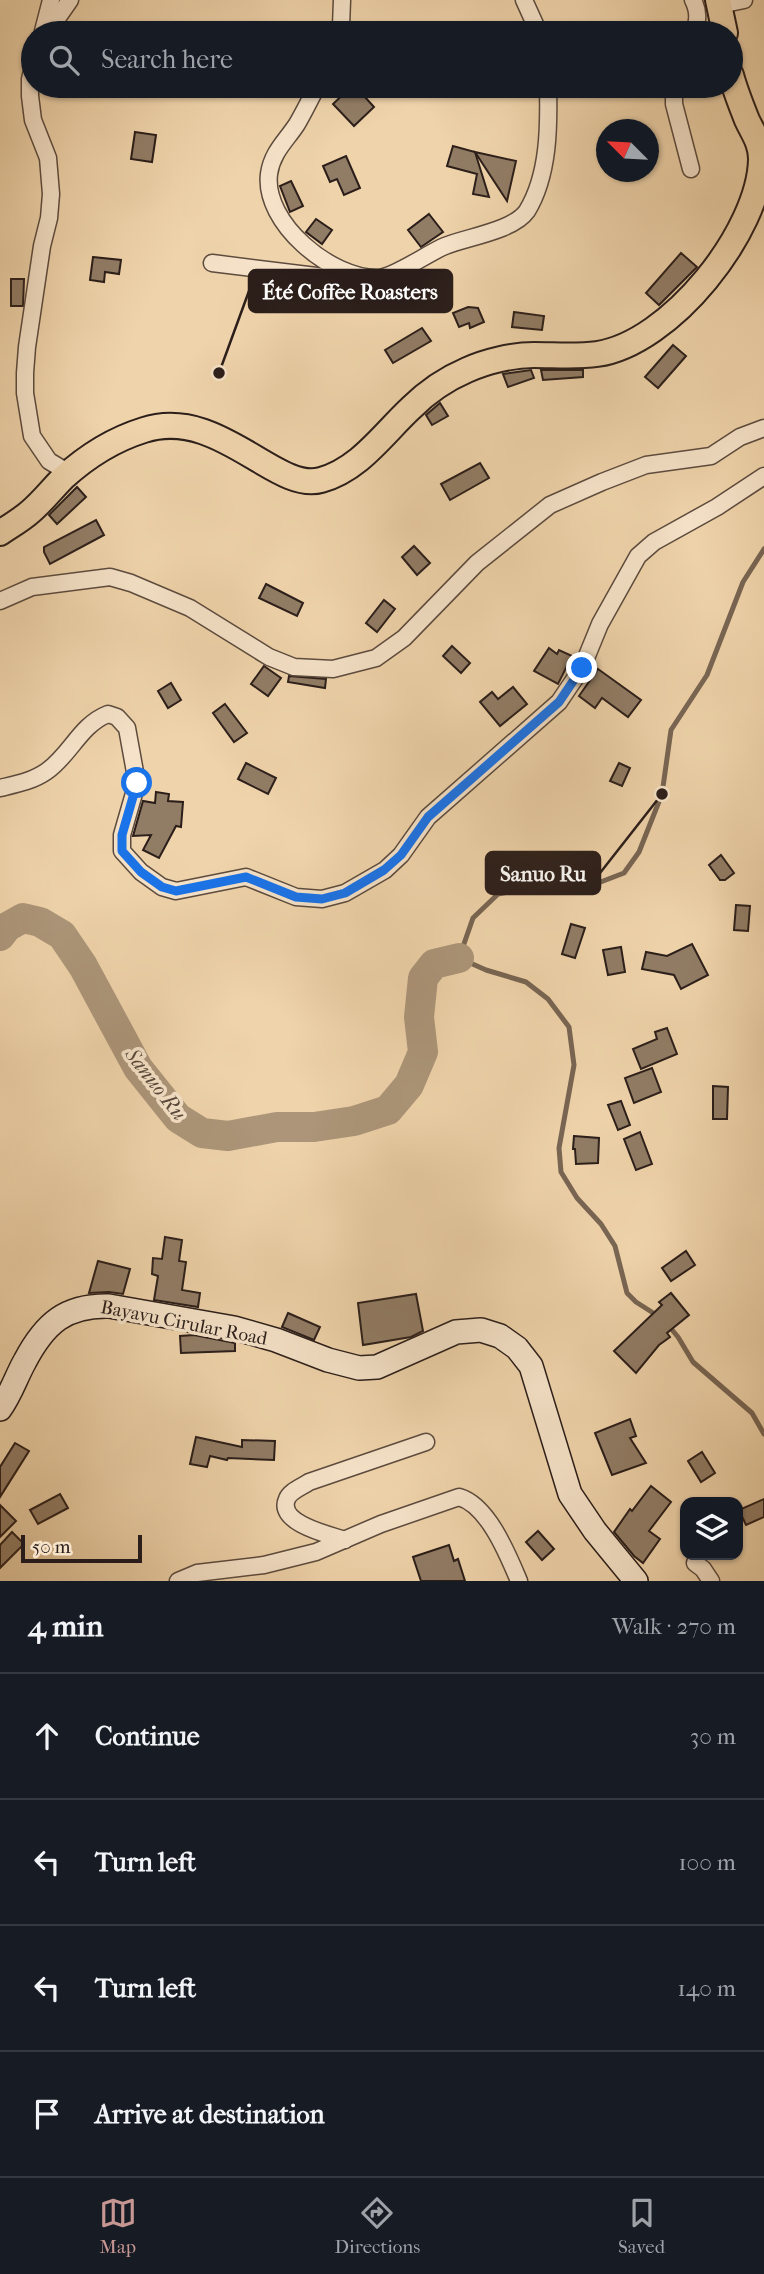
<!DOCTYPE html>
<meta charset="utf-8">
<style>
:root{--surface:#171b24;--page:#242831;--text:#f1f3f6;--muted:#9ea1a6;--line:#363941;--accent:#c59692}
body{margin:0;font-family:"IM FELL French Canon",serif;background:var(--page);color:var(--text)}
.controls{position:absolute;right:21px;bottom:21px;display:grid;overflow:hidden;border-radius:14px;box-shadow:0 2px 5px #0004}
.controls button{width:63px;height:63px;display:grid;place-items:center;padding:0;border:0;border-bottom:2px solid var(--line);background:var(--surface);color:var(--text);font:35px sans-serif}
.compass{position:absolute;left:596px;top:119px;width:63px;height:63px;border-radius:50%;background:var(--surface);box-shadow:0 2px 5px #0004;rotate:294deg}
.scale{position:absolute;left:21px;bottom:18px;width:121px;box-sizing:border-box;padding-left:7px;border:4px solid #2b1e1a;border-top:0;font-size:19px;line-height:24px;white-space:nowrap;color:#2b1e1a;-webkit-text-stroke:5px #f5e2c8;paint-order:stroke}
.stop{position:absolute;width:21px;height:21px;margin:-16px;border:5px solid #1a73e8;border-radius:50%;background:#fff}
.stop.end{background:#1a73e8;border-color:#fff;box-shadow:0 2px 7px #0008}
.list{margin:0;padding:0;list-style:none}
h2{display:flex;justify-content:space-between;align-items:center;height:91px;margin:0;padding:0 28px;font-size:30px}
h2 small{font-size:23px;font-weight:400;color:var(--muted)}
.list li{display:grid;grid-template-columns:46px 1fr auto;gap:21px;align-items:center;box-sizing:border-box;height:126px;padding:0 28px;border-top:2px solid var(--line)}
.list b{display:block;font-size:26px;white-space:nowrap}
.list em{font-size:23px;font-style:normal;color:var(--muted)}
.icon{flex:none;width:38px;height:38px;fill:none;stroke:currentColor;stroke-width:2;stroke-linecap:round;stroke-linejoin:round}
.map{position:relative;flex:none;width:764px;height:1581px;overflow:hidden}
.search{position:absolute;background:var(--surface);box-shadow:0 2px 5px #0004;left:21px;right:21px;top:21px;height:77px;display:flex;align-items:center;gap:18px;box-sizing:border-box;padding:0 24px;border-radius:38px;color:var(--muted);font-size:26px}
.sheet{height:595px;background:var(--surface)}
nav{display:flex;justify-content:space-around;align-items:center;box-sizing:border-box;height:98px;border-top:2px solid var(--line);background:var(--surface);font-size:19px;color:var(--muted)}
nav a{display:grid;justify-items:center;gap:4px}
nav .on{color:var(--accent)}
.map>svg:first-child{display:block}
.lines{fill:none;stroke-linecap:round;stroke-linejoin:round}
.stream{stroke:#786553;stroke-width:5}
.river{stroke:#ac9579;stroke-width:30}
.building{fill:#917c65;stroke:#2b1e1a;stroke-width:2}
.street-casing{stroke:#5c4b3e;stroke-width:19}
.secondary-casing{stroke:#2b1e1a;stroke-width:26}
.primary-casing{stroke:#2b1e1a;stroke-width:28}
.street{stroke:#f5e2c8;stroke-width:16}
.secondary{stroke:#f5e2c8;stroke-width:23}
.primary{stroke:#efd3aa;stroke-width:24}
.route{stroke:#1a73e8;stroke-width:9}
.labels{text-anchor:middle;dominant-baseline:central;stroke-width:7;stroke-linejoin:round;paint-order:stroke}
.street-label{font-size:19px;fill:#2b1e1a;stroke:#f5e2c8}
.water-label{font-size:21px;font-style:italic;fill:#58483b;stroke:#f5e2c8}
.leader{fill:none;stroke:#2b1e1a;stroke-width:2.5}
.callout-dot{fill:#2b1e1a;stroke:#f5e2c8;stroke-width:2.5}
.callout{fill:#2b1e1a;stroke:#2b1e1a;stroke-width:2.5}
.callout-label{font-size:21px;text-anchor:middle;font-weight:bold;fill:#fff}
</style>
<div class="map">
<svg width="764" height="1581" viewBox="0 0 764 1581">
<rect width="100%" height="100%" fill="#efd3aa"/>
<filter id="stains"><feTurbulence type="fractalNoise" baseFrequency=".00286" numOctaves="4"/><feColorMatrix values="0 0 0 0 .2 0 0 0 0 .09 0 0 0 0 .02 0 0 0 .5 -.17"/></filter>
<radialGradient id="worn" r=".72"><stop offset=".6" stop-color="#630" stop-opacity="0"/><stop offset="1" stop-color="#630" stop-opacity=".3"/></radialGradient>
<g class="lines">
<!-- stream -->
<g class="stream">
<polyline points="658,1316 636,1302 627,1293 615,1246 601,1224 577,1198 561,1172 559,1148 574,1065 569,1027 548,999 526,982 486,970 459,958 473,918 498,894 528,888 552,888 598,883 624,873 639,852 662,794 671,730 707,675 743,582 764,549"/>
<polyline points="668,1325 678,1337 693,1362 752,1413 764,1434"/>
</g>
<!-- river -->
<polyline class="river" points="0,936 7,927 23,918 40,922 62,935 83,966 138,1068 178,1118 202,1133 228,1136 277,1127 314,1127 354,1121 388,1110 409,1085 423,1052 419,1017 423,978 434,964 459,958"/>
</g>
<!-- building -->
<g class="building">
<polygon points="352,86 355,86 374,107 354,126 333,104"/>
<polygon points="135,132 156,135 152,162 131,159"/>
<polygon points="453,146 475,152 489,197 473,194 477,174 447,166"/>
<polygon points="475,152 516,161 507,201"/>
<polygon points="346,156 360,188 344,195 337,179 330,182 323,166"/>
<polygon points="291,181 303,206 290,212 280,186"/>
<polygon points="429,214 443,232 421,247 408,230"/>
<polygon points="316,219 332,230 322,244 306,232"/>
<polygon points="681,253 697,267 659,305 646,293"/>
<polygon points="93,257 121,260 119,274 105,272 104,282 90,280"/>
<polygon points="11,279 24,279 23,306 11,306"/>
<polygon points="468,307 478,308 484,322 470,328 469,323 459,327 453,313"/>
<polygon points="514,312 544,316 542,330 512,327"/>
<polygon points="422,328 431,341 393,363 385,350"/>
<polygon points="673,345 686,356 658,388 645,377"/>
<polygon points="531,370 534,378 508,387 503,374"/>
<polygon points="541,370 583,370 583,377 543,380"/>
<polygon points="440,403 448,416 432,425 426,415"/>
<polygon points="480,463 489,478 450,500 441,484"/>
<polygon points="77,487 86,497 57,524 49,515"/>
<polygon points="96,520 104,535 50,564 44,552 44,547"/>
<polygon points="414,546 430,563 417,575 402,557"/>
<polygon points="266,584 303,603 297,616 259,598"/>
<polygon points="384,600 395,609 377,632 366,623"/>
<polygon points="452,646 470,663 461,673 443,656"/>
<polygon points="549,648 557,654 559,650 572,656 558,684 534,671"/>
<polygon points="264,666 281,678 268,696 251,684"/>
<polygon points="598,669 641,700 628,717 602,698 595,708 579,696"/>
<polygon points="289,676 326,679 325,688 288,682"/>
<polygon points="171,683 181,700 168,708 158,691"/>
<polygon points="513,687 527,704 500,726 480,702 492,692 498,699"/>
<polygon points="225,704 247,733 234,742 213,713"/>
<polygon points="246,763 276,778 268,794 238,779"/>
<polygon points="619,763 630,768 622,786 610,781"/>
<polygon points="156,792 169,794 168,801 183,802 181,827 176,826 159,858 143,850 151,835 133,836 143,801 155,803"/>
<polygon points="721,855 734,873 725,880 720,880 709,865"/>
<polygon points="736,905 750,906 748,931 734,930"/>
<polygon points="571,924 585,928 575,958 562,954"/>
<polygon points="692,944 708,975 681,989 674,975 642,969 646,952 667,956"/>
<polygon points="621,947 625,972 608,975 603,950"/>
<polygon points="667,1028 677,1054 641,1069 633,1049 657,1039 655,1032"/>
<polygon points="652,1068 661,1092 634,1103 625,1078"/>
<polygon points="713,1086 728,1087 727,1119 713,1119"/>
<polygon points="621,1101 630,1125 618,1130 608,1105"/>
<polygon points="640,1132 652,1164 636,1170 624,1139"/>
<polygon points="574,1136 599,1138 598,1163 576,1164 575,1149 573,1149"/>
<polygon points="165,1237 182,1240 179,1261 186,1262 182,1290 200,1293 198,1307 154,1300 158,1276 152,1274 153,1258 162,1259"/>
<polygon points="686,1251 695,1265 671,1281 662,1268"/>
<polygon points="98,1261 130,1269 123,1294 109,1292 89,1293"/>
<polygon points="671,1293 689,1315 667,1333 670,1337 659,1345 636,1373 614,1351 662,1305 659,1302"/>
<polygon points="416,1294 423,1331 411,1337 363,1345 358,1303"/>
<polygon points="288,1313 320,1327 314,1340 282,1327"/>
<polygon points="194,1335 235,1343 235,1351 181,1353 180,1336"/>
<polygon points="630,1419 636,1436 630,1438 646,1463 612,1475 595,1433"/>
<polygon points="196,1437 242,1447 242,1440 275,1441 274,1460 228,1458 227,1460 210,1456 207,1467 190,1464"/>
<polygon points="15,1443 29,1451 0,1497 0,1467"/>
<polygon points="702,1452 715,1473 701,1482 688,1461"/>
<polygon points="651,1486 671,1502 649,1531 660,1539 643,1563 634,1556 614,1532 630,1509 632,1511"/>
<polygon points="60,1494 68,1508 38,1524 30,1510"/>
<polygon points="764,1499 764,1517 746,1525 739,1510"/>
<polygon points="0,1505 16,1521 0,1537"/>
<polygon points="538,1531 554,1549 542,1560 526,1542"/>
<polygon points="12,1532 24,1544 0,1568 0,1545"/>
<polygon points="449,1545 454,1561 458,1559 465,1581 421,1581 413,1557"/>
</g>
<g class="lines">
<!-- street casing -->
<g class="street-casing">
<g id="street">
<polyline points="524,0 539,33"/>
<path d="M 693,0 C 699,12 698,20 694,33"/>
<polyline points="720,5 744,0"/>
<polyline points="43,31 51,0"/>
<polyline points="47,33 70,0"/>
<polyline points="338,33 341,26 342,0"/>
<polyline points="33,67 30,79 30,96 33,120 48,158 51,194 49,218 42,246 27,347 25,373 25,393 32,436 49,461 69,473"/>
<path d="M 317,86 C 311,98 304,112 297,124 C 286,141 272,152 269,174 C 263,223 331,279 378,278 C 393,278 428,253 445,246 C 467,237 513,231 527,211 C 549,175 549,126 548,86"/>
<polyline points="674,86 674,104 691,169"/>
<polyline points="212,263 357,281"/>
<polyline points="0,601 32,587 110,577 131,583 190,608 269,657 294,667 333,669 376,658 404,638 477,563 550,505 602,482 646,465 711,456 740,437 764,428"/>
<path d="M 0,788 C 17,784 33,781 47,771 C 71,754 80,725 108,714 L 117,717 L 127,728 L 137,783 L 122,835 L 122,851 L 141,872 L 162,887 L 176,891 L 246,877 L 296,897 L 322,899 L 345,893 L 385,870 L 401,855 L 428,817 L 559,702 L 582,668 L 600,624 L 638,556 L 654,542 L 717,507 L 764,476"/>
<path d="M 345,1540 C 330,1535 276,1523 287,1499 C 290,1491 302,1487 309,1482 L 426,1442"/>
<polyline points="695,1563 703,1569 711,1581"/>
<path d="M 178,1581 L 197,1573 L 264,1565 L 316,1552 L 381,1524 L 459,1497 C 488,1505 508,1555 519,1581"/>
</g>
</g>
<!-- secondary casing -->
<g class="secondary-casing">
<path id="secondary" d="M 0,1409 C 11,1394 16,1377 25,1361 C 45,1323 66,1305 109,1306 L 234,1328 L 276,1340 L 328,1360 L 359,1368 L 377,1367 L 456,1332 L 481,1330 L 500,1336 L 517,1348 L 531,1366 L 570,1494 L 595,1531 L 636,1581"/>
</g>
<!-- primary casing -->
<g class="primary-casing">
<g id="primary">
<polyline points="718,0 725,33"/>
<path d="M 0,533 C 10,526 21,520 30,512 C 42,502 52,489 63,478 C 86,457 115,439 144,430 C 218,406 276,493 321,480 C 360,469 383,434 411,408 C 427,392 446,379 467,370 C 487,361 513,355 534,355 C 555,355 577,357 597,354 C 670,344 760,231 761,159 C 761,143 753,133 747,120 C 741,105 735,90 731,75"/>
</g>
</g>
<!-- street -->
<use href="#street" class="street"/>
<!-- secondary -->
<use href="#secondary" class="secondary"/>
<!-- primary -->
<use href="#primary" class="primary"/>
</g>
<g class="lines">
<!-- route -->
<polyline class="route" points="137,783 122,835 122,851 141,872 162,887 176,891 246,877 296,897 322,899 345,893 384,870 401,855 428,817 559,702 582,668"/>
</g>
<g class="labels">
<!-- street labels -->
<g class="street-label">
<text transform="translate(184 1323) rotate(11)">Bayavu Cirular Road</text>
</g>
<!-- water labels -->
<g class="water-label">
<text transform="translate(156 1084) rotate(52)">Sanuo Ru</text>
</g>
</g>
<!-- callouts -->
<path class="leader" d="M219 373L249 291M662 794L600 873"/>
<g class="callout-dot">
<circle cx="219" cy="373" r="7"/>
<circle cx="662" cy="794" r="7"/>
</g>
<g class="callout">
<rect x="249" y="270" width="203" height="42" rx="7"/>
<rect x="486" y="852" width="114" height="42" rx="7"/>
</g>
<g class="callout-label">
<text x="350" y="299">Été Coffee Roasters</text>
<text x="543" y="881">Sanuo Ru</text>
</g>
<rect width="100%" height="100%" filter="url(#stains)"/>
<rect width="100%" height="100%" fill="url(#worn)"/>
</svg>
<div class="controls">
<button><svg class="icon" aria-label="layers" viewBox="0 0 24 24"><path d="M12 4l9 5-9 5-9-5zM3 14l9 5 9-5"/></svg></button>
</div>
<svg class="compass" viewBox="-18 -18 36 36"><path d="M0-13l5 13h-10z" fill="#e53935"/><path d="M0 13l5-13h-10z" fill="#9ea1a6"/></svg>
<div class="scale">50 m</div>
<div class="stop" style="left:137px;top:783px"></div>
<div class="stop end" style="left:582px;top:668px"></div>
<div class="search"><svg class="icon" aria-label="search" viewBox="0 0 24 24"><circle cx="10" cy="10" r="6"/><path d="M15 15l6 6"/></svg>Search here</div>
</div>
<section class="sheet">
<h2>4 min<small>Walk · 270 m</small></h2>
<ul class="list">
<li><svg class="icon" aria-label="ahead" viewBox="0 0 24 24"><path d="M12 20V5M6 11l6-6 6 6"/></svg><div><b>Continue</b></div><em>30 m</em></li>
<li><svg class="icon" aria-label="left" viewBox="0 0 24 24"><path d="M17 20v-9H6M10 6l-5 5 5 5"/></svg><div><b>Turn left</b></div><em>100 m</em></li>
<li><svg class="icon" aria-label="left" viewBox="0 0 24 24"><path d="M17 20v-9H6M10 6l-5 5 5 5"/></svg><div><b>Turn left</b></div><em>140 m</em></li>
<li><svg class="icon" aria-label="arrive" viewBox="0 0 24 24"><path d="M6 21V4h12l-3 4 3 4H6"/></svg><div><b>Arrive at destination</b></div></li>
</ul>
</section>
<nav>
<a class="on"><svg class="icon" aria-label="map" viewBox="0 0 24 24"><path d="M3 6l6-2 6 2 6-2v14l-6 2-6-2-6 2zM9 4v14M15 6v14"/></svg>Map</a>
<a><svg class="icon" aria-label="directions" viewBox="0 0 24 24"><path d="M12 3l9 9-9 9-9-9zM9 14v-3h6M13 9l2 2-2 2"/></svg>Directions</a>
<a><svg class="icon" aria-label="saved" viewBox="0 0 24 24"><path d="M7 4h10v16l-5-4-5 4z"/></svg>Saved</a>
</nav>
